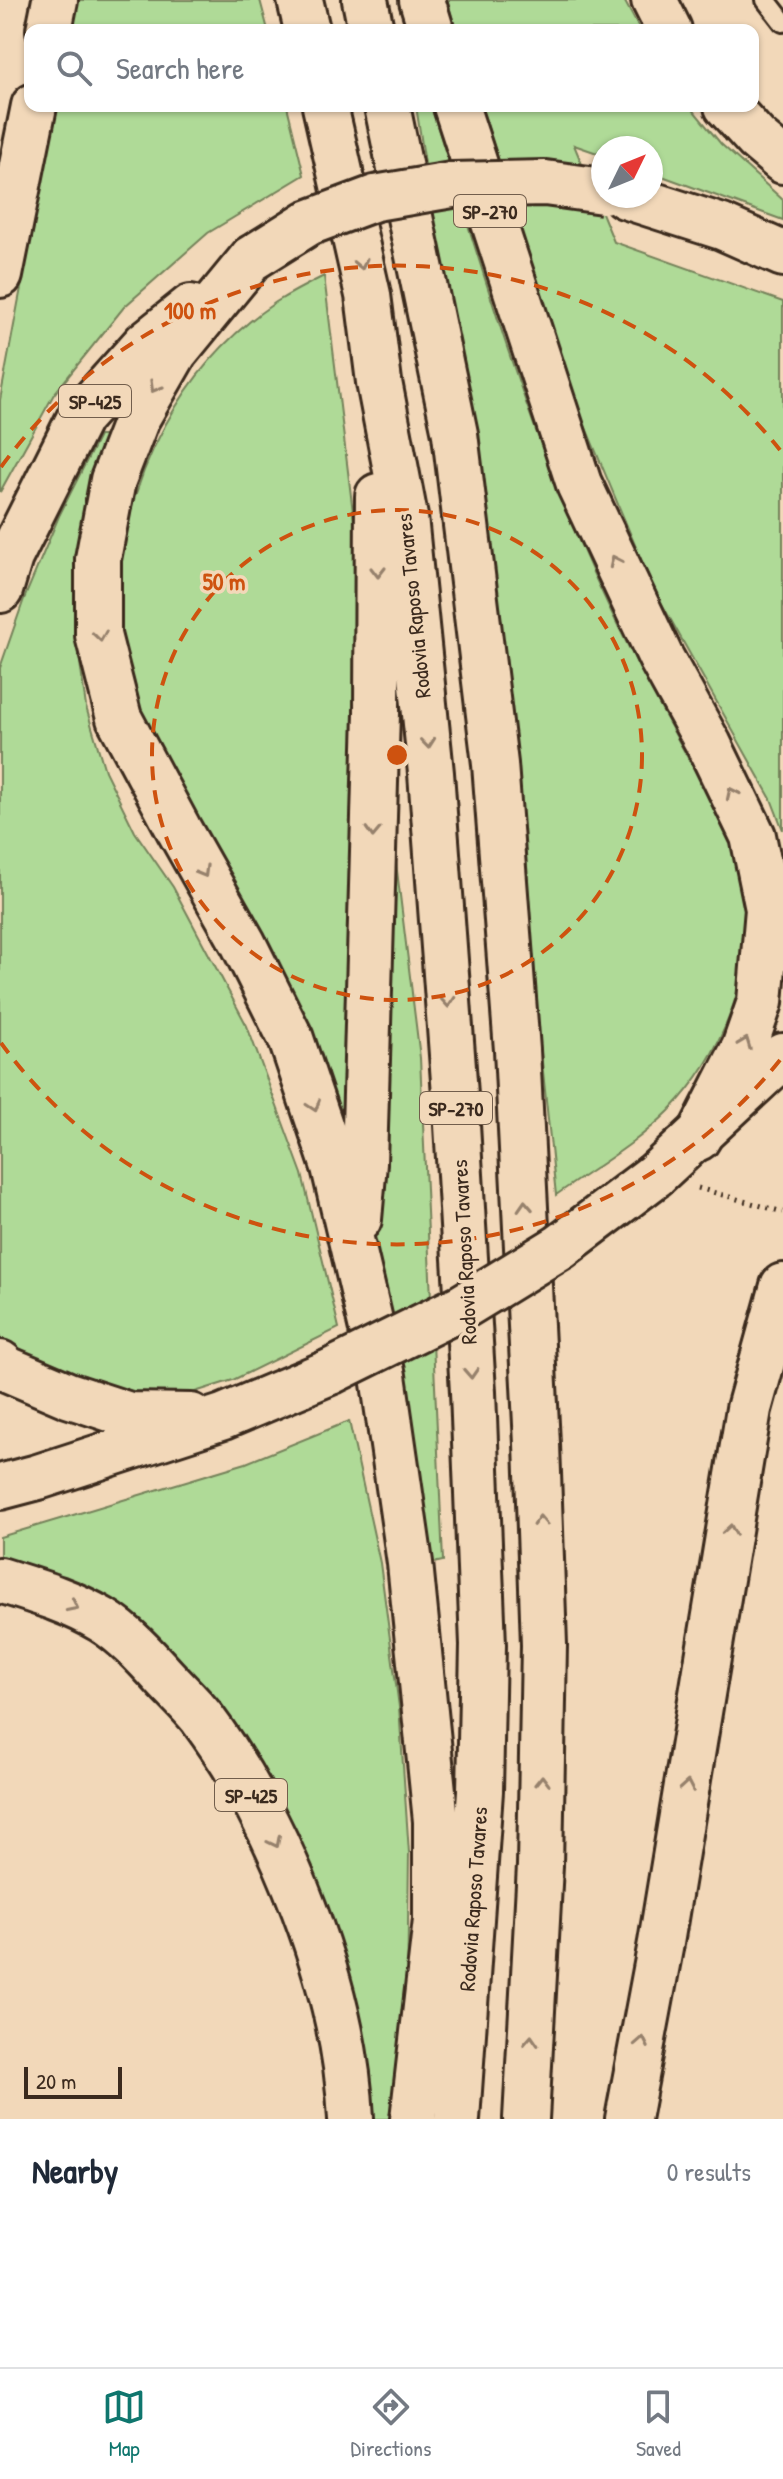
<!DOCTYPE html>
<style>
:root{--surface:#fff;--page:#f6f6f7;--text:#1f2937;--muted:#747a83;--line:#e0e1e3;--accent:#0f766e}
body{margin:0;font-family:"Patrick Hand",sans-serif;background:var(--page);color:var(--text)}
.compass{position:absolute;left:591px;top:136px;width:72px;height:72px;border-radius:50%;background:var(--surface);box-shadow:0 2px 6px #0004;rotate:47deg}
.scale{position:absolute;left:24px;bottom:20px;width:98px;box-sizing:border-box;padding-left:8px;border:4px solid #3b2a1e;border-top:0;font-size:22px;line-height:28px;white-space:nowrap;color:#3b2a1e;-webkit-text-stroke:6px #f2d8b9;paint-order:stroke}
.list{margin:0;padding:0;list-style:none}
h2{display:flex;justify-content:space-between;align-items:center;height:104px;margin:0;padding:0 32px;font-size:34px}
h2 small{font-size:26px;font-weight:400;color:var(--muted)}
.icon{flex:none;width:44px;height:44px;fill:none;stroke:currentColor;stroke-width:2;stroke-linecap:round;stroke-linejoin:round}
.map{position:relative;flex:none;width:783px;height:2119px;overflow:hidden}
.search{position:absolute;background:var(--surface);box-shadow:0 2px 6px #0004;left:24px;right:24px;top:24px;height:88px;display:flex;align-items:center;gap:20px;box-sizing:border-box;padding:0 28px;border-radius:16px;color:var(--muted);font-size:30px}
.sheet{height:248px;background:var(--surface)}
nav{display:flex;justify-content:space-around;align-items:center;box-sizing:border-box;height:112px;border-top:2px solid var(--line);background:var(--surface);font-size:22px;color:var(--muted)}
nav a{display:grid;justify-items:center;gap:4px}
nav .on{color:var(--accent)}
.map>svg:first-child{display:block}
.green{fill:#afda97;stroke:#75825a;stroke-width:2}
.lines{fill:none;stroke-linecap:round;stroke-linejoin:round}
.lane-casing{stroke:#3b2a1e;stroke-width:24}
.secondary-casing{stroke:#3b2a1e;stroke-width:50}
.highway-casing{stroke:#3b2a1e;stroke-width:50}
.path{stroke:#3b2a1e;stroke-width:5;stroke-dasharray:2 6;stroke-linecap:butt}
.lane{stroke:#f2d8b9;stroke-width:18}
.secondary{stroke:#f2d8b9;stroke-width:44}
.highway{stroke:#f2d8b9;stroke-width:44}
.highway-bridge-casing{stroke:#3b2a1e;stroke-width:50;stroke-linecap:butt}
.highway-bridge{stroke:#f2d8b9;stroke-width:44}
.oneway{stroke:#96816c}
.ring{fill:none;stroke:#ce520f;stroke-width:4;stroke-dasharray:14 10}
.labels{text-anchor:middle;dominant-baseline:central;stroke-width:7;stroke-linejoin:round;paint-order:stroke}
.shield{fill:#f2d8b9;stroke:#725e4c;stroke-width:2}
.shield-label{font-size:20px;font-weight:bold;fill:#3b2a1e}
.street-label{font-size:22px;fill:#3b2a1e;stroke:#f2d8b9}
.centre{fill:#ce520f;stroke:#f2d8b9;stroke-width:4}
.ring-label{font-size:24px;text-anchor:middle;font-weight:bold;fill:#ce520f;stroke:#f2d8b9;stroke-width:7;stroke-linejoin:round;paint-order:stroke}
</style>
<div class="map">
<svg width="783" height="2119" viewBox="0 0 783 2119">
<rect width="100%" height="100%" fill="#f2d8b9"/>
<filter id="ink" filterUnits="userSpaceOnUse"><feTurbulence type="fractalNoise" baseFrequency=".0125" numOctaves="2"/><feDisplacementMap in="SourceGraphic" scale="16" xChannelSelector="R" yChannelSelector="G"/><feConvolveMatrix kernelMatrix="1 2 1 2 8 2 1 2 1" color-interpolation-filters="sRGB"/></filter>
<g filter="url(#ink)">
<!-- green -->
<g class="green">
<polygon points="75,0 260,0 268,30 69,30"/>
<polygon points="447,0 624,0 640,30 456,30"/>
<polygon points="55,106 287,106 304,175 208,233 124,307 54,394 0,492 0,400"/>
<path d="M 416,106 L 431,106 C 475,245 515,386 571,521 C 614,628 672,729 728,830 C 736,852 745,876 747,900 C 751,980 724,1054 669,1111 C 636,1144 594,1168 556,1195 L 495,616 Z"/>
<polygon points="481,106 690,106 721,144 783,200 783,220 651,172 651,148 603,148 603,155 574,145 614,242 783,302 783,830 771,799 653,588 578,409"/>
<path d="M 324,276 L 420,1058 L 443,1561 L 433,1563 L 385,1293 L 135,704 C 127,665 117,625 119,584 C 126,474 183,364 276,302 C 291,293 308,284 324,276 Z"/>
<polygon points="99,436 106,436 113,443 78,572 77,640 86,707 105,771 135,832 173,887 247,1026 302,1174 339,1328 233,1380 195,1392 156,1397 117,1396 0,1350 0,668 24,599 59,516"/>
<polygon points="349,1421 380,1563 399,1707 409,1853 407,1998 396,2119 363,2119 208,1699 0,1563 0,1537 246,1463"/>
</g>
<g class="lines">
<!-- lane casing -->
<g class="lane-casing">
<polyline id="lane" points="766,0 783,22"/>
</g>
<!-- secondary casing -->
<g class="secondary-casing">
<g id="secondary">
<polyline points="654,0 669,30"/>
<polyline points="727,106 757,139 783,161"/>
</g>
</g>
<!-- highway casing -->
<g class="highway-casing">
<g id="highway">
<polyline points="300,0 307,30"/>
<polyline points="365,0 371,30"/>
<polyline points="422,0 431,30"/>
<polyline points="49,30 55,0"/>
<polyline points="325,106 368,295 379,382 405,517 431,773 456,1108 473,1392 483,1645 480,1791 457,2119"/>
<polyline points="387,106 455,434 495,764 517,1050 537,1444 544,1645 540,1866 526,2119"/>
<polyline points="456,106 579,484 661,658 709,745 753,836 768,909 760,1002 744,1048 698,1138"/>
<polyline points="625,196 722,227 783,254"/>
<polyline points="252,258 175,352 137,418 113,480 98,559 98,635 119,718 179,830 243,943 291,1039 334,1167 383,1376 410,1563 436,1821 436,1920 413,2119"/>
<polyline points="0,275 34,106"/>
<polyline points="0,590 10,557 80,417 146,343 191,307"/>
<polyline points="654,1176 783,1056"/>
<polyline points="359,1219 364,1163 377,713 378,496"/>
<polyline points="0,1363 7,1369 68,1395 129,1415 191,1416"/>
<polyline points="0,1487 38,1477 223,1417 330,1372"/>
<path d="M 0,1580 C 35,1591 70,1601 102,1620 C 125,1634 147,1658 165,1678 C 177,1691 191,1704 202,1718 C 281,1824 345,1987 351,2119"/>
<polyline points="628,2119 661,1943 749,1409 783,1286"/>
</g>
</g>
<!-- path -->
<polyline class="path" points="698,1188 783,1212"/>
<!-- lane -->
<use href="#lane" class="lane"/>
<!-- secondary -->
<use href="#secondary" class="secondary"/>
<!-- highway -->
<use href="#highway" class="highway"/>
<!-- highway-bridge casing -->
<g class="highway-bridge-casing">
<g id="highway-bridge">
<polyline points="252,258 308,223 375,198 452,185 545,183 603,191"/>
<polyline points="330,1372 462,1307 560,1247 654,1176"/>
</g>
</g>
<!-- highway-bridge -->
<use href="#highway-bridge" class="highway-bridge"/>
</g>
<!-- one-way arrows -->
<defs><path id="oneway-chevron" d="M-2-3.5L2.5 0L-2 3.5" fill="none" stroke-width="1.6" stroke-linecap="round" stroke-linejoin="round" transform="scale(2)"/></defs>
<g class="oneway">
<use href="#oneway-chevron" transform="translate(361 264) rotate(77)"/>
<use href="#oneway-chevron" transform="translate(155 387) rotate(120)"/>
<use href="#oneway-chevron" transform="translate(615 561) rotate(-115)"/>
<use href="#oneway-chevron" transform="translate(378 572) rotate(90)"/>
<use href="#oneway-chevron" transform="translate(100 636) rotate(82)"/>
<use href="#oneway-chevron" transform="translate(428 743) rotate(84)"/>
<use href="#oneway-chevron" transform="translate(732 793) rotate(-116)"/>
<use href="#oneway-chevron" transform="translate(373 832) rotate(92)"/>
<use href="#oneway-chevron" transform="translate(203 872) rotate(60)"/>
<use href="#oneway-chevron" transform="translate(448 1002) rotate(86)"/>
<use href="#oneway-chevron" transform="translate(745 1043) rotate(-69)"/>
<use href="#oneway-chevron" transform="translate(314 1106) rotate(71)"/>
<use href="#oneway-chevron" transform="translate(525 1206) rotate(-93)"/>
<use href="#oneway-chevron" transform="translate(471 1373) rotate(87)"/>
<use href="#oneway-chevron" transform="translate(540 1521) rotate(-92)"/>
<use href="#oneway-chevron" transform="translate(730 1530) rotate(-81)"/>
<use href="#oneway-chevron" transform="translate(73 1606) rotate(26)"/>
<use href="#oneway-chevron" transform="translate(542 1781) rotate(-89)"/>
<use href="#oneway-chevron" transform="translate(687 1786) rotate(-80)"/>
<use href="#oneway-chevron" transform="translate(275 1842) rotate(63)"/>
<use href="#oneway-chevron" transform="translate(531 2041) rotate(-87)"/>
<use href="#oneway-chevron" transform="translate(642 2042) rotate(-79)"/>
</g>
</g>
<!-- distance rings -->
<g class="ring">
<circle cx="397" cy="755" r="245"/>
<path d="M780 1060A490 490 0 0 1 1 1043M1 467A490 490 0 0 1 780 450"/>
</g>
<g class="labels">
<!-- shield labels -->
<g class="shield">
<rect x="454" y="195" width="72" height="32" rx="6"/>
<rect x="59" y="385" width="72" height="32" rx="6"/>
<rect x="420" y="1092" width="72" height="32" rx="6"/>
<rect x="215" y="1779" width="72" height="32" rx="6"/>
</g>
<g class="shield-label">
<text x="490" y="211">SP-270</text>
<text x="95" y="401">SP-425</text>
<text x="456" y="1108">SP-270</text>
<text x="251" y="1795">SP-425</text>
</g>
<!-- street labels -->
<g class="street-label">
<text transform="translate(413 606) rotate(-96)">Rodovia Raposo Tavares</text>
<text transform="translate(464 1252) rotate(-93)">Rodovia Raposo Tavares</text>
<text transform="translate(473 1899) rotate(-86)">Rodovia Raposo Tavares</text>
</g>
</g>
<circle cx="397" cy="755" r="12" class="centre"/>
<g class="ring-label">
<text x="190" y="319">100 m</text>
<text x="224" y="590">50 m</text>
</g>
</svg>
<svg class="compass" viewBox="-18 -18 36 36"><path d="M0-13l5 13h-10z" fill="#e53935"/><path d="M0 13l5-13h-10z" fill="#747a83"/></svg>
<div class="scale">20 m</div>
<div class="search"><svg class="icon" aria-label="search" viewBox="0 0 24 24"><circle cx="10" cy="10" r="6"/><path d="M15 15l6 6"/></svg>Search here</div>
</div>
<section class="sheet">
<h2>Nearby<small>0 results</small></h2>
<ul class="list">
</ul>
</section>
<nav>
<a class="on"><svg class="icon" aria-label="map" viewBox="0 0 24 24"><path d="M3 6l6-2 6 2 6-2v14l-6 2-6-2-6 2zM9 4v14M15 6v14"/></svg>Map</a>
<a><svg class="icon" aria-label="directions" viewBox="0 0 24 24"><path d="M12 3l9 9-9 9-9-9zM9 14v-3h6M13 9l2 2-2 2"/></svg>Directions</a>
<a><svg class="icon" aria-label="saved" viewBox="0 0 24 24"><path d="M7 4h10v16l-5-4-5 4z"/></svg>Saved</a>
</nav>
